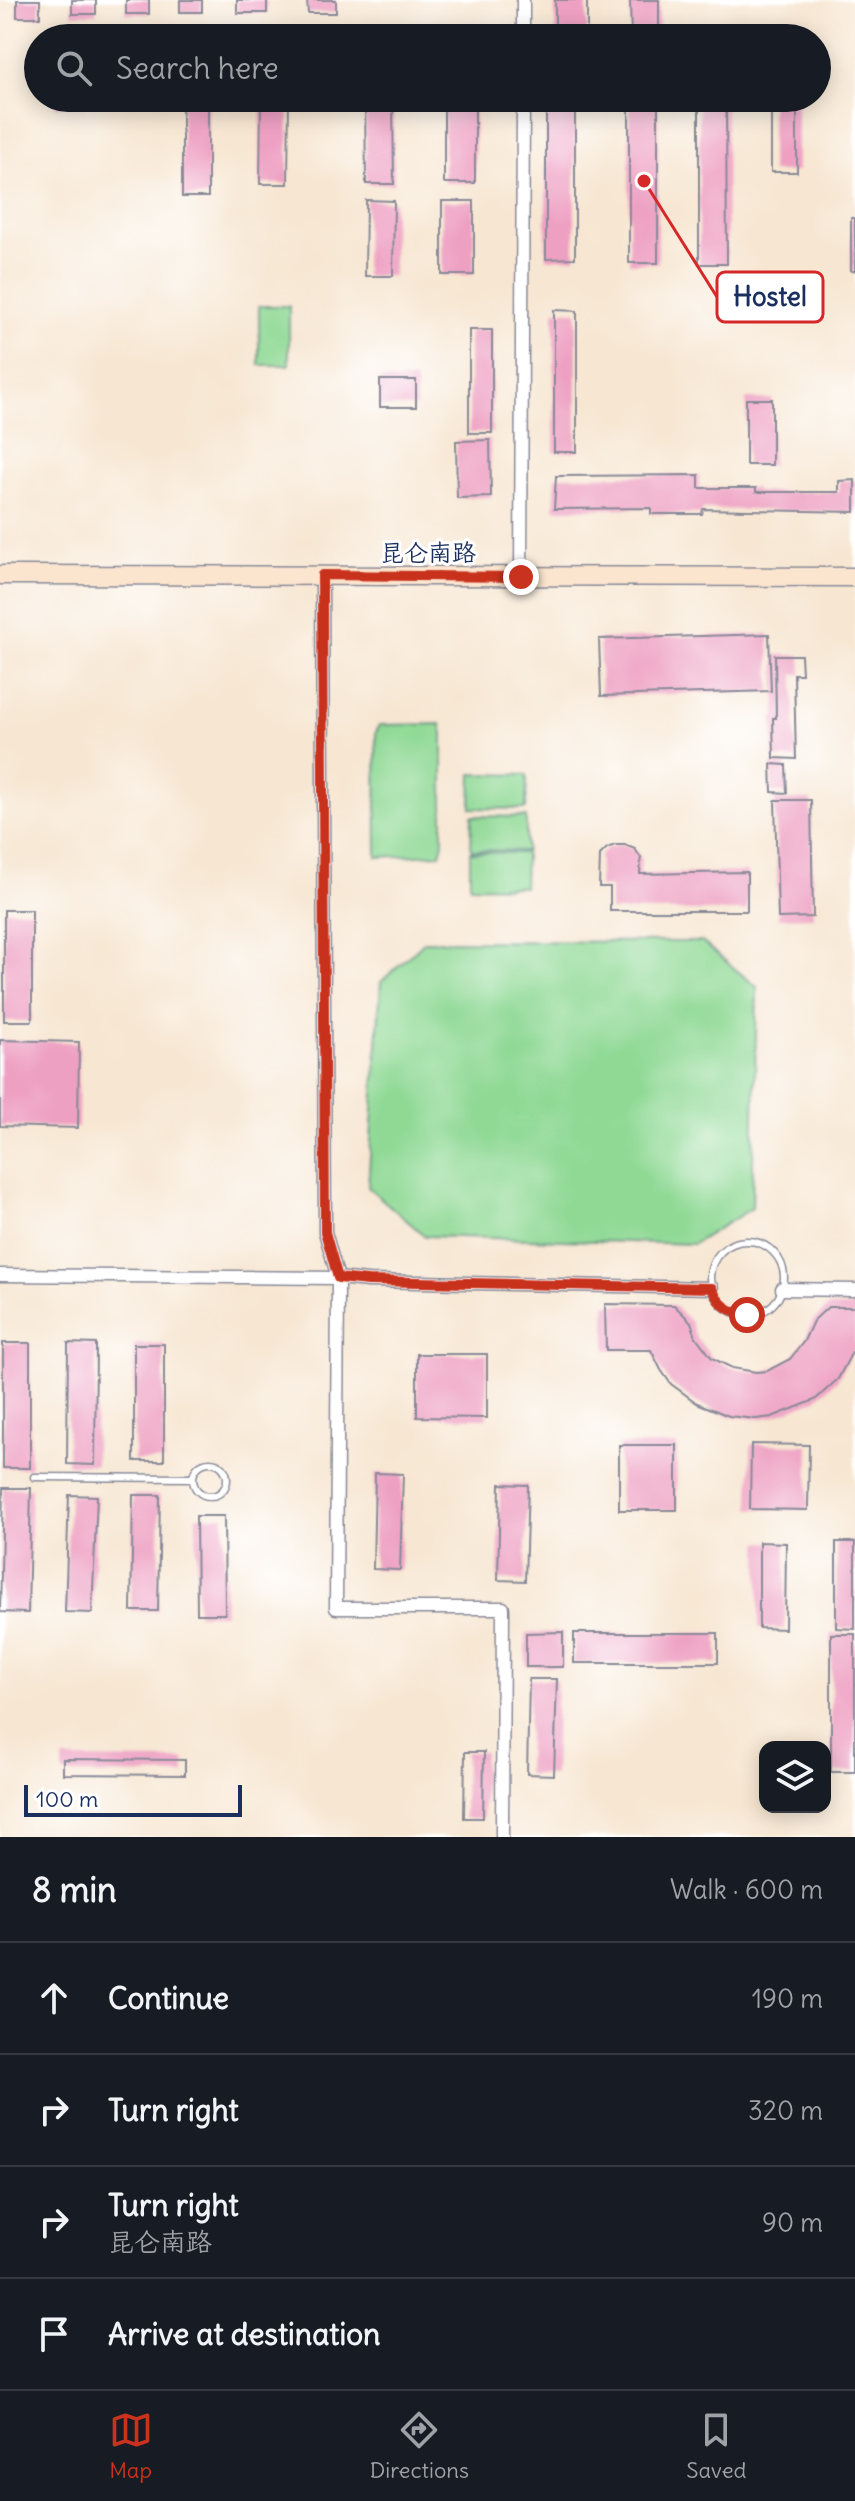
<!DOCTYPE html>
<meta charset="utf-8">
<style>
:root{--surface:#171b24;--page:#242831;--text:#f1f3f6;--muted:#9ea1a6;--line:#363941;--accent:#c8321e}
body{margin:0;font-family:Delius,"LXGW WenKai TC",sans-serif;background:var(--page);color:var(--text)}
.controls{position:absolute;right:24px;bottom:24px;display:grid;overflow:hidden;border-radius:16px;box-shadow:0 4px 20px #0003}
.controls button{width:72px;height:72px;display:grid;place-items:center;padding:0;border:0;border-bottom:2px solid var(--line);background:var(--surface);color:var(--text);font:40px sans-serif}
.scale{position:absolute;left:24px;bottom:20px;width:218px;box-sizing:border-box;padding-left:8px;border:4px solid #1b2f5e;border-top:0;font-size:22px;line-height:28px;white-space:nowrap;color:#1b2f5e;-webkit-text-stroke:6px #fff;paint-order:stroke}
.stop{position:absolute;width:24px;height:24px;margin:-18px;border:6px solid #c8321e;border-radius:50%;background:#fff}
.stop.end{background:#c8321e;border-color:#fff;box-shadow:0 2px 8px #0008}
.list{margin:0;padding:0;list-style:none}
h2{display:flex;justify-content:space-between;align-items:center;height:104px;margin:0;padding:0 32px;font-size:34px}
h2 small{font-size:26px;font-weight:400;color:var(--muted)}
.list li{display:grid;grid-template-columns:52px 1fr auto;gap:24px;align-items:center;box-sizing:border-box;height:112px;padding:0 32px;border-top:2px solid var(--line)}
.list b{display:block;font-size:30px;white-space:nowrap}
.list p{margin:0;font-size:26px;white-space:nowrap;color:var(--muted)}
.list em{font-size:26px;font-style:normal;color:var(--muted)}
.icon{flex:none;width:44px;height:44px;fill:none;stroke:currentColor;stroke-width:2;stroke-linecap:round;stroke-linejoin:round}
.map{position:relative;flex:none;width:855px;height:1837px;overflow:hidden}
.search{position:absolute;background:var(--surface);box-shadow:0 4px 20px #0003;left:24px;right:24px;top:24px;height:88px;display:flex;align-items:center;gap:20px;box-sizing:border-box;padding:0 28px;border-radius:44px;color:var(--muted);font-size:30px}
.sheet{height:552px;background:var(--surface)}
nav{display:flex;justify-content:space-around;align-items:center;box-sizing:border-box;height:112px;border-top:2px solid var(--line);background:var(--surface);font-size:22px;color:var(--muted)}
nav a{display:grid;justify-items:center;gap:4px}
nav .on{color:var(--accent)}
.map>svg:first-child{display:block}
.green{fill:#90d995;stroke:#56847a;stroke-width:2}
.building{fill:#eea0c2}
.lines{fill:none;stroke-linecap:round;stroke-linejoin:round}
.lane-casing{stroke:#898a98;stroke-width:9}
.street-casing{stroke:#898a98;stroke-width:15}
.secondary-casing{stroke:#898a98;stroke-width:21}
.lane{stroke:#fff;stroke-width:6}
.street{stroke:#fff;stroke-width:12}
.secondary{stroke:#fbe5cf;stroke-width:18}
.route{stroke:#c8321e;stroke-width:10}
.labels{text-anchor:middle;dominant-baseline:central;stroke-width:6;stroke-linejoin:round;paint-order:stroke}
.street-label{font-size:24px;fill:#1b2f5e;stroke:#fff}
.leader{fill:none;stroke:#d62828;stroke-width:3}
.callout-dot{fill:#d62828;stroke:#fff;stroke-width:3}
.callout{fill:#fff;stroke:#d62828;stroke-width:3}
.callout-label{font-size:26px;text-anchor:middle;font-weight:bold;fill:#1b2f5e}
</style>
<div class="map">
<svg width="855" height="1837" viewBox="0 0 855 1837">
<rect width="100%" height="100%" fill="#fff"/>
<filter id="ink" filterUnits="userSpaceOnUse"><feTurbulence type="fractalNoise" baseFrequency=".0125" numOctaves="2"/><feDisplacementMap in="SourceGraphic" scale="16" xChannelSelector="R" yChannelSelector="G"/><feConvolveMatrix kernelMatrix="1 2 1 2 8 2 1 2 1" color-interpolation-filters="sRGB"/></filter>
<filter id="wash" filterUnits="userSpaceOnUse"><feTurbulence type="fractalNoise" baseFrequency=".006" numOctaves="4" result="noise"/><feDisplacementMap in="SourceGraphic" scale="32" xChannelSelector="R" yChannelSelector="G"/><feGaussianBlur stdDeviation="1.8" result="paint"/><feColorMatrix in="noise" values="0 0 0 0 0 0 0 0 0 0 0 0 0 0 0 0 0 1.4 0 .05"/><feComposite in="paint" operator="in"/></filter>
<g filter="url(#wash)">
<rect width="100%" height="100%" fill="#f7e6d1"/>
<!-- green -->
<g class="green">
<rect x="259" y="306" width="30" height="59"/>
<polygon points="441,724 443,734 443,843 440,854 377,857 376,732 380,725"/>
<polygon points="472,774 527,775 526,809 471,808"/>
<polygon points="472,816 526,817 526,851 471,850"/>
<polygon points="470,852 525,853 524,887 470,886"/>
<polygon points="425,941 702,942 757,987 752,1208 693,1244 425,1236 368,1187 381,982"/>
</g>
<g id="blocks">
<!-- building -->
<g class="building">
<rect x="17" y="0" width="23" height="17"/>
<rect x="72" y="0" width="24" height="14"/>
<rect x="126" y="0" width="23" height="14"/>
<rect x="180" y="0" width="22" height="12"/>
<rect x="237" y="0" width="30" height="13"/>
<polygon points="307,0 336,0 336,13 308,13"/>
<rect x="555" y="0" width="32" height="38"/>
<polygon points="630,0 659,0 659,38 631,38"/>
<polygon points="262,31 290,32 290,38 262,38"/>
<polygon points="55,98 86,98 86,106 55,107"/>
<rect x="182" y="98" width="26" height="99"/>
<polygon points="261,98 289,98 288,184 260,184"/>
<polygon points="365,98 393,98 394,184 366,184"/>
<rect x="444" y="98" width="31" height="85"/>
<polygon points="546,98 575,98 575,258 546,259"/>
<rect x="629" y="98" width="29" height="165"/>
<polygon points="699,98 726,98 727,264 699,264"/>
<rect x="771" y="98" width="26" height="74"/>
<polygon points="366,200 394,201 393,276 365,276"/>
<rect x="442" y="201" width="32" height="74"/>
<rect x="851" y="218" width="4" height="53"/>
<polygon points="554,310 577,311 577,452 554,452"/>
<rect x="469" y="330" width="23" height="103"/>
<rect x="380" y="380" width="36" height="27"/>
<rect x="746" y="399" width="26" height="66"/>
<polygon points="490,440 491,497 457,498 456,441"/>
<polygon points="699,475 699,488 756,488 756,492 839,492 839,481 855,480 855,512 703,509 702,514 651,514 651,508 554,509 556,476"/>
<polygon points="769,634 771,691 601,696 599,639"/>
<polygon points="775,655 801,655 802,674 794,674 796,759 774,758 773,718 776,718"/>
<polygon points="771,764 786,765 787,793 772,792"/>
<polygon points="775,800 811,800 813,917 778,918"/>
<polygon points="615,845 625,845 635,849 641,858 640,874 747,872 747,911 610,911 610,887 599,887 600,855 607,848"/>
<rect x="4" y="910" width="28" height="111"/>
<polygon points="0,1040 79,1042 78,1128 0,1126"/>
<polygon points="605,1304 674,1305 691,1322 696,1337 712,1358 732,1368 756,1372 767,1371 790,1359 804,1341 813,1321 828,1307 855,1307 855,1352 852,1352 838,1379 815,1400 772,1417 756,1419 729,1416 697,1403 671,1384 661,1370 651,1350 606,1350"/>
<rect x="3" y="1343" width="27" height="125"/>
<polygon points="68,1343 96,1344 95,1465 67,1464"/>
<rect x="134" y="1344" width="30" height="117"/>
<polygon points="417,1354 487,1354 487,1418 417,1417"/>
<polygon points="751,1444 809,1445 808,1510 750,1509"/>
<rect x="619" y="1445" width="58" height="65"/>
<polygon points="375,1473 403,1474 400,1570 373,1569"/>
<polygon points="500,1484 528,1485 525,1581 498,1580"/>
<polygon points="3,1488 31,1488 28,1613 0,1612"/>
<polygon points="69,1495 97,1496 92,1613 65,1612"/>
<polygon points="133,1495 160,1495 158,1611 131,1611"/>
<polygon points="196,1516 224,1516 225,1614 197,1614"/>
<polygon points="759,1542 786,1543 785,1629 759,1628"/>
<polygon points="836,1542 855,1542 855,1629 836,1628"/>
<polygon points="563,1632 563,1667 526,1667 526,1633"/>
<rect x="574" y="1633" width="144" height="30"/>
<rect x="831" y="1634" width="24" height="138"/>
<polygon points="529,1679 557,1679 554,1775 527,1774"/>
<polygon points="465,1752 484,1752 483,1818 464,1818"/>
<polygon points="63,1759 185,1760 185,1775 63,1774"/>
</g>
</g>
</g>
<g filter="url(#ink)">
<use href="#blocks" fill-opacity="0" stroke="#898a98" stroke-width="2"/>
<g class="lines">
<!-- lane casing -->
<g class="lane-casing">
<g id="lane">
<circle cx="747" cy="1278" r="37"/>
<circle cx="210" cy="1479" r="17"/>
<polyline points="34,1477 192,1478"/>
</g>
</g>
<!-- street casing -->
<g class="street-casing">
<g id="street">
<polyline points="523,38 523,0"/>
<polyline points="322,575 325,1232 338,1278 336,1608 503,1608 502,1837"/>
<polyline points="521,577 523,98"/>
<polyline points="0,1275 338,1278 368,1281 712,1288"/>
<polyline points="782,1289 855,1290"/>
</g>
</g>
<!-- secondary casing -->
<g class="secondary-casing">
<polyline id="secondary" points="0,575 855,577"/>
</g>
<!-- lane -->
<use href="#lane" class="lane"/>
<!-- street -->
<use href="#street" class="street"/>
<!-- secondary -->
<use href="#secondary" class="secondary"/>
</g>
</g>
<g class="lines" filter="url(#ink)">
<!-- route -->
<path class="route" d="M 521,577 L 322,575 L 325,1232 L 338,1278 L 368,1281 L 712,1288 C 718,1305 730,1312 747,1315"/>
</g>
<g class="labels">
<!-- street labels -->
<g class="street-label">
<text x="428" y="552">昆仑南路</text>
</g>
</g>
<!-- callouts -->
<path class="leader" d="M644 181L717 297"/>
<circle class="callout-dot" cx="644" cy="181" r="8"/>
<rect class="callout" x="717" y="272" width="106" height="50" rx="8"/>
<g class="callout-label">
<text x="770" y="306">Hostel</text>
</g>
</svg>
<div class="controls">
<button><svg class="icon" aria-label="layers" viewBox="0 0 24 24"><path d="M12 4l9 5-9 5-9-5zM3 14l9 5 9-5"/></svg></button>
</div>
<div class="scale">100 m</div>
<div class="stop" style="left:747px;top:1315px"></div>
<div class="stop end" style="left:521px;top:577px"></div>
<div class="search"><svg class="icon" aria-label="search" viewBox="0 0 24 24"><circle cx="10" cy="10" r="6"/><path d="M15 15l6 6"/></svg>Search here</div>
</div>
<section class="sheet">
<h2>8 min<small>Walk · 600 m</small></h2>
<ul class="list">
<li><svg class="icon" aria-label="ahead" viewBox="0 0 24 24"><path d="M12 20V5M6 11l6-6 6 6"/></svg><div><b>Continue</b></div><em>190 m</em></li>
<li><svg class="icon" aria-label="right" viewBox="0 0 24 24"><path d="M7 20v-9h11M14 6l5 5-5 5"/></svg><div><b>Turn right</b></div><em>320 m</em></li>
<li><svg class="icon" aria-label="right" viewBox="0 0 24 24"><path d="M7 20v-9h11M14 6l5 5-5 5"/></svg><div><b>Turn right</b><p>昆仑南路</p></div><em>90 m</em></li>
<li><svg class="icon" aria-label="arrive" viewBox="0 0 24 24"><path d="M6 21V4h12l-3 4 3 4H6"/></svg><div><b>Arrive at destination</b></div></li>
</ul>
</section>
<nav>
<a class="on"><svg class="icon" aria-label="map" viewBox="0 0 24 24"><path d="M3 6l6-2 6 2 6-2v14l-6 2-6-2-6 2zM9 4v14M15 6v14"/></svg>Map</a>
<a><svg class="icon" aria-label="directions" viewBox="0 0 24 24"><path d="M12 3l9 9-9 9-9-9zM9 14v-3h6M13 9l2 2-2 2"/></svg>Directions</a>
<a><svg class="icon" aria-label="saved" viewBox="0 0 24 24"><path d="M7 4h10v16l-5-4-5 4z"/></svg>Saved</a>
</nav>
